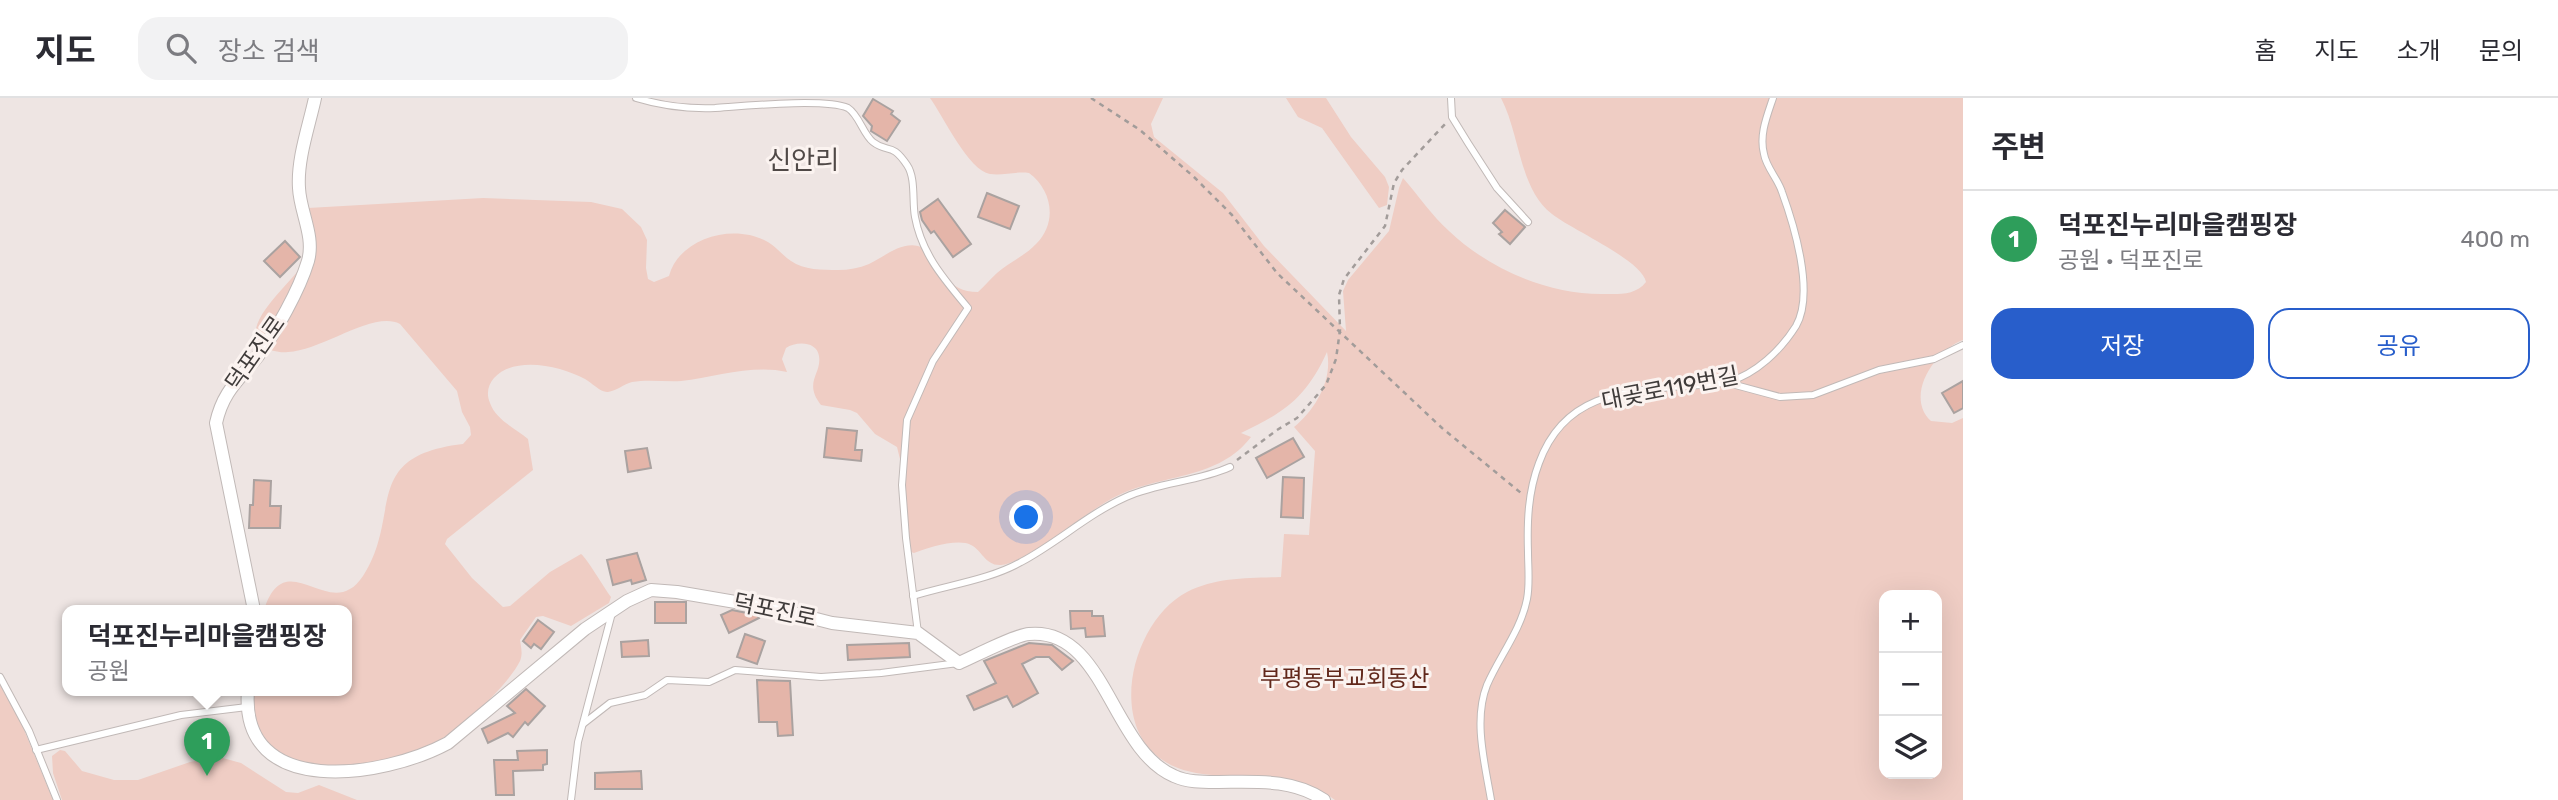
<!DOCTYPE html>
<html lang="ko">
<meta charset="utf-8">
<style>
:root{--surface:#fff;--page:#f2f2f3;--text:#2b2b33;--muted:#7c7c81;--line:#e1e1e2;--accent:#285ecb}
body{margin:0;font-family:Rubik,"Noto Sans KR",sans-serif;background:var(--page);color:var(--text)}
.controls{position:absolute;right:21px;bottom:21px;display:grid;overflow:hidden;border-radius:14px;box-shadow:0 7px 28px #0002}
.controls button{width:63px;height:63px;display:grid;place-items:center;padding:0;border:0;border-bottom:2px solid var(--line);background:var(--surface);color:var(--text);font:35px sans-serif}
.you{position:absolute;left:1027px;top:420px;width:24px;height:24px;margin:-18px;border:5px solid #fff;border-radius:50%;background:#1a73e8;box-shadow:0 0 0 10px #1a73e833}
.badge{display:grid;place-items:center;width:46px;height:46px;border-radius:50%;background:var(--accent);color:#fff;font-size:23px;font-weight:700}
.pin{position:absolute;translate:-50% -58px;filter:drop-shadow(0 2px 4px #0008)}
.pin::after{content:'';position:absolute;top:37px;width:24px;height:21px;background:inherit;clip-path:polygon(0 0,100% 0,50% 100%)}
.popup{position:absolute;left:62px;top:507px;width:290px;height:91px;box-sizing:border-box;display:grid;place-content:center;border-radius:14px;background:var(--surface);filter:drop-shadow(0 2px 5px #0005);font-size:23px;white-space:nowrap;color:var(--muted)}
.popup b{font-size:26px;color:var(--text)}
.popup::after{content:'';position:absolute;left:50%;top:100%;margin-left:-14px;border:14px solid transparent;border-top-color:var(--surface)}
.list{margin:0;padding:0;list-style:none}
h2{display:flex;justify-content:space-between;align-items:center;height:91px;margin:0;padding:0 28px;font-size:30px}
h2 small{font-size:23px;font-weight:400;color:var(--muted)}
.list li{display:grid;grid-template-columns:46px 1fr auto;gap:21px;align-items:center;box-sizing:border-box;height:98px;padding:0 28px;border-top:2px solid var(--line)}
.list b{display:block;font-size:26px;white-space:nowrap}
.list p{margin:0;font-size:23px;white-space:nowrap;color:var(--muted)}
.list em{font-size:23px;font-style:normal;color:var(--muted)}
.actions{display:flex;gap:14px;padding:21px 28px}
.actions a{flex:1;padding:16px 0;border:2px solid var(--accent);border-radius:21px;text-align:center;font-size:24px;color:var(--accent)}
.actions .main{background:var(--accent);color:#fff}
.icon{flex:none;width:38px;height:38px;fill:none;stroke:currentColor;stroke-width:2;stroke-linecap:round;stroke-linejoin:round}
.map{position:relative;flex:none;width:1963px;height:702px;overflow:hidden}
header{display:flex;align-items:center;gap:42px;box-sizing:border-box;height:98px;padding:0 35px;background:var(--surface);border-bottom:2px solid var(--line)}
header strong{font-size:33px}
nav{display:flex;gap:38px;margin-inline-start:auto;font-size:24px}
.search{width:490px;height:63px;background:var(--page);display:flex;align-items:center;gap:18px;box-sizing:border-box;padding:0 24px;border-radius:21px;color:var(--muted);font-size:26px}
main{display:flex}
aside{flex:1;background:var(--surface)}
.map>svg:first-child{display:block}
.green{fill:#efcdc4;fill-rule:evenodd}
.building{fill:#e4b5a9;stroke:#aaa2a0;stroke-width:2}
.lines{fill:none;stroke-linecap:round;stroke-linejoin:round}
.service-casing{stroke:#c1b9b7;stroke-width:8}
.minor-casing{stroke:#c1b9b7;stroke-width:14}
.path{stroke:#a29c9a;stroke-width:2.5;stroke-dasharray:5 5;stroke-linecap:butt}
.service{stroke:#fff;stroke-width:6}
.minor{stroke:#fff;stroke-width:12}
.labels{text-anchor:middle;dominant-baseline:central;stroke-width:6;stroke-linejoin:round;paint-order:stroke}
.street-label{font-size:23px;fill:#3f3b3a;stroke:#fbf3f0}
.park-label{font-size:23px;fill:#61271a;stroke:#fbf3f0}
.quarter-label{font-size:26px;fill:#504947;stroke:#fbf3f0}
</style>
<header>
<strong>지도</strong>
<div class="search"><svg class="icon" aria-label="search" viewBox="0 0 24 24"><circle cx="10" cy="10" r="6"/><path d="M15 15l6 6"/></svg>장소 검색</div>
<nav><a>홈</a><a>지도</a><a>소개</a><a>문의</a></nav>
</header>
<main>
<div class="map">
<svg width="1963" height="702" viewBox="0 0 1963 702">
<rect width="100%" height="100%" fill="#eee5e3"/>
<!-- green -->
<g class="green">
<path d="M 930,0 L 1163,0 L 1151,26 L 1154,39 L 1223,95 L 1264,148 L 1346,233 L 1343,193 L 1348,182 L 1389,133 L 1399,90 L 1403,80 C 1418,97 1432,118 1449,133 C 1489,171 1547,196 1601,196 C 1618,196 1635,198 1646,184 C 1642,162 1572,132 1552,116 C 1519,91 1520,36 1501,0 L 1963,0 L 1963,242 C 1935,252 1904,298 1931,323 L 1952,325 L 1963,320 L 1963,702 L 1335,702 C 1278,658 1205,697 1157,658 C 1108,618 1135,521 1187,494 C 1216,479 1250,480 1281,479 L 1284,436 L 1309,437 L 1315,353 L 1294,329 C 1315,312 1333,282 1327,254 C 1306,300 1285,314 1241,335 L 1251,339 C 1219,381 1165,376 1121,396 C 1089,410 1029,464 1001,467 C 985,468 982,452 971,447 C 958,440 927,450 914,455 L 906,452 L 903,444 L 900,361 L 897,349 L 875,336 L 857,315 L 850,312 L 821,307 C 803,284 822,276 819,258 C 817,243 796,243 786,250 L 782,261 L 787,274 C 754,266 715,279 681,283 C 665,284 648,281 632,284 C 624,286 616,293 608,294 C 601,295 591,284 585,281 C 561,268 515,257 494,280 C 488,287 486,296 490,305 C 496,322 515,330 528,341 L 533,372 L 447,441 L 445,446 L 472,480 L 503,509 L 510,508 L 550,474 L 581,456 C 587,460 604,490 611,499 L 609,505 L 571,528 L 543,518 L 536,519 L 520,542 C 521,549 523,556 520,563 C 507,590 450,641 422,652 C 370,672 283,687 255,624 C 252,616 254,602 254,592 L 347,592 L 347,512 L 264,512 C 286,443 330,528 363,478 C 403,416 360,358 463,346 L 471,337 L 470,329 L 462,314 L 457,293 L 400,226 C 373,212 322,253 288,254 C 280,255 270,253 263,248 C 235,228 296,182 304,164 C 310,150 307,126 308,110 L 483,100 L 591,104 L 622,111 L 641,129 L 647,142 L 646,170 L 648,181 L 654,184 L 669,178 C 679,140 733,125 766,143 C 776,148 782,157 791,163 C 804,172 822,172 838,172 C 849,172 859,170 869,166 C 884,159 900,144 918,148 C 942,155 938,194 978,194 C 985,188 990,181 997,175 C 1009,164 1025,158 1036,146 C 1058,124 1052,92 1029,75 C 1016,73 1003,78 990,76 C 969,73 943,18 930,0 ZM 1884,497 L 1937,497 L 1937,676 L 1884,676 Z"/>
<polygon points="1286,0 1326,0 1351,39 1385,79 1389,89 1387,107 1379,110 1322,30 1298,19"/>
<polygon points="0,587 20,622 53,702 0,702"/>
<polygon points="60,652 65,653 82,673 114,682 138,682 190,664 219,659 241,665 286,694 298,695 319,687 357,702 62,702 53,675 52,658"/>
</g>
<!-- building -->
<g class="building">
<polygon points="873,1 893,13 891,16 900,23 887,43 871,33 872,28 863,18"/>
<polygon points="987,95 1019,108 1010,131 978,119"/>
<polygon points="938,101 971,146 953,159 934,133 931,135 922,122 920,114"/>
<polygon points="1505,112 1525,129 1510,146 1499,136 1502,134 1493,125"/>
<polygon points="285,143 300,159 280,179 264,163"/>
<polygon points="1963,283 1963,310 1954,315 1942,295"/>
<polygon points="827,330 857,333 855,352 862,352 861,363 824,359"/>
<polygon points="1293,340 1304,359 1267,380 1256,360"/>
<polygon points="647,350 651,370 628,374 625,353"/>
<polygon points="1283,379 1304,380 1303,420 1281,419"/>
<polygon points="254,382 271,383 270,408 281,408 280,430 249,430 250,407 253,407"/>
<polygon points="637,455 646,482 632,486 631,482 613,487 607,462"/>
<rect x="655" y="504" width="31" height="21"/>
<polygon points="732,512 757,517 759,520 729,535 721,517"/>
<polygon points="1070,513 1092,513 1092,518 1103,518 1105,538 1086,539 1085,530 1071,531"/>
<polygon points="538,522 554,534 541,551 534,546 531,550 523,543"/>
<polygon points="745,536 765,543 757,566 737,559"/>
<polygon points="648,542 649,558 622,559 621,544"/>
<polygon points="909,545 910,559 848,562 847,547"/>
<polygon points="1029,545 1052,547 1073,563 1062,572 1049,559 1036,559 1022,566 1038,595 1013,609 1007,598 974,612 967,598 996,585 984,563"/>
<polygon points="757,582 790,583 793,637 778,638 777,624 759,624"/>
<polygon points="526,591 545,608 528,627 525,624 513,639 508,635 488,645 482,631 515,615 507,608"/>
<polygon points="547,652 547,666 543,667 543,672 513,673 514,697 496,697 494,662 518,662 517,653"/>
<polygon points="641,673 642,691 595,691 595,675"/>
</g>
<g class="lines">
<!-- service casing -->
<g class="service-casing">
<g id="service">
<path d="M 636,0 C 662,8 688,11 715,10 C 744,8 825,0 848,10 C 859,17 863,36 873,44 C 888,56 891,43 907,67 C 916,80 912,104 915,119 C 922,157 945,182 968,210 L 933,263 L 907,322 L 902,387 L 906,440 L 918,535"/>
<polyline points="1451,0 1452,19 1468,45 1497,90 1528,124"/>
<polyline points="1728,285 1780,299 1813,297 1879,272 1934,261 1963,247"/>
<path d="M 913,498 C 948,487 989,482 1021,464 C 1057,445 1088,416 1126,399 C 1159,384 1197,384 1230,369"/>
<polyline points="0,579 29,633 57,702"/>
<polyline points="583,626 610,605 645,597 667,582 709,584 735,572 821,579 881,575 958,565"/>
<polyline points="36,652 181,617 247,609"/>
<polyline points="571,702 578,644 612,515"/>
<path d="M 1491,702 C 1485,666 1473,622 1487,587 C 1499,559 1521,532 1527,501 C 1530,486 1528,469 1528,454 C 1527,424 1528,394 1539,365 C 1564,296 1622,293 1686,288 C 1700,287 1715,287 1728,284 C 1756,276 1781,252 1796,228 C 1815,195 1794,127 1782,94 C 1778,81 1766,69 1764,56 C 1759,37 1767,18 1773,0"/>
</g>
</g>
<!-- minor casing -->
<g class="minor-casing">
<g id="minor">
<path d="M 254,512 L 216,325 C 223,293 239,282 258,258 C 276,233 299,193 308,163 C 315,138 300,114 299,90 C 297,61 309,28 315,0"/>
<path d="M 248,592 C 239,702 383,680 448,645 L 585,531 L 627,503 L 651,492 L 677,494 L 777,511 L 832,525 L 918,535 L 959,565 C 975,558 1015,537 1029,536 C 1105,529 1111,651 1174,678 C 1187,684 1202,684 1216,684 C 1253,684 1292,680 1324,702"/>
</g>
</g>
<!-- path -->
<g class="path">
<polyline points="1091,0 1140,32 1194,79 1232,117 1277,175 1442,330 1521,395"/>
<polyline points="1237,362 1277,332 1297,320 1326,287 1336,261 1340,232 1339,197 1344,181 1385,128 1394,85 1402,72 1446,25"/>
</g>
<!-- service -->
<use href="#service" class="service"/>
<!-- minor -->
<use href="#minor" class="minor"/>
</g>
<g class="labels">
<!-- street labels -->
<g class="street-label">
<text transform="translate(255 255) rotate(-55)">덕포진로</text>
<text transform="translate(1670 290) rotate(-11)">대곶로119번길</text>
<text transform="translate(775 512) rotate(12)">덕포진로</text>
</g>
<!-- park labels -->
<g class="park-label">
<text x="1345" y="580">부평동부교회동산</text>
</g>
<!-- quarter labels -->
<g class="quarter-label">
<text x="803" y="62">신안리</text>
</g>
</g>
</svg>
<div class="controls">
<button>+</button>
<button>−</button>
<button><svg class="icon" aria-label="layers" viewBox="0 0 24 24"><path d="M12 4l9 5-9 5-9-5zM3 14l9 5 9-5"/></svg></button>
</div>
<div class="you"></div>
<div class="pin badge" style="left:207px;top:678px;background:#2e9e5b">1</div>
<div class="popup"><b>덕포진누리마을캠핑장</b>공원</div>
</div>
<aside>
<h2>주변<small></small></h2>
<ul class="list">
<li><span class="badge" style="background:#2e9e5b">1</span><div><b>덕포진누리마을캠핑장</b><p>공원 · 덕포진로</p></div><em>400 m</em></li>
</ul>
<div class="actions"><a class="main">저장</a><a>공유</a></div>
</aside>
</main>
